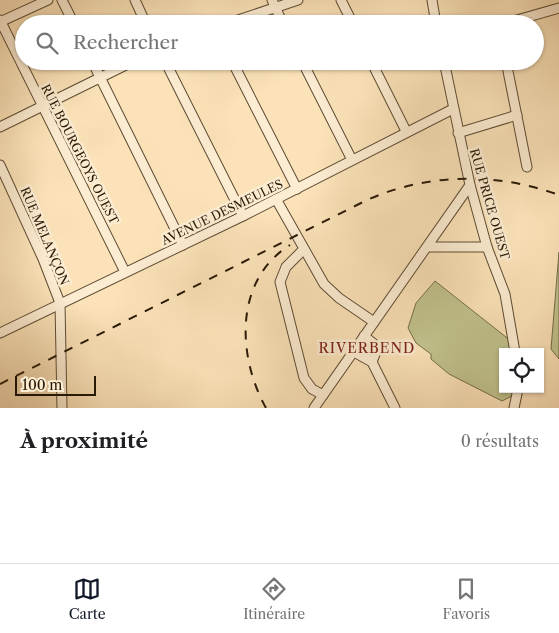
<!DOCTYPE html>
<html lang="fr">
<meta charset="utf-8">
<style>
:root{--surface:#fff;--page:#f2f2f2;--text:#202124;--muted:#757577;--line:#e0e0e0;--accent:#111827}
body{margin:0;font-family:"Libre Caslon Text",serif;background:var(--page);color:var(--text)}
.controls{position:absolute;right:15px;bottom:15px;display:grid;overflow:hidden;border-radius:0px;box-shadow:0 1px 4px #0004}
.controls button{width:45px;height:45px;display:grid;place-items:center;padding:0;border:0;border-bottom:1px solid var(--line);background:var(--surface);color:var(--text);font:25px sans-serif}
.scale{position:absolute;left:15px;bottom:12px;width:81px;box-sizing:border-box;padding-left:5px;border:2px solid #291a07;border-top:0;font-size:14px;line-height:18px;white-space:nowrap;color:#291a07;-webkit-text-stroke:4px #fcecd1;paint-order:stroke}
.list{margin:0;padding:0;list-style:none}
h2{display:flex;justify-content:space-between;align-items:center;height:65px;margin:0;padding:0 20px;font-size:21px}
h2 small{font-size:16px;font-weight:400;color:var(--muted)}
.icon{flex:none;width:28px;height:28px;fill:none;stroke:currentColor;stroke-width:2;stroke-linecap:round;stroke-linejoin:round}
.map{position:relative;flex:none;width:559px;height:408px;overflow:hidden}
.search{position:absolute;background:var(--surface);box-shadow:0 1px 4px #0004;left:15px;right:15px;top:15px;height:55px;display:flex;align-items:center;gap:12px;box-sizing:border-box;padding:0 18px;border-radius:28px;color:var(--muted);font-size:19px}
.sheet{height:155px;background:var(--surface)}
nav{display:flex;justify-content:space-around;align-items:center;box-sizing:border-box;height:70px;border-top:1px solid var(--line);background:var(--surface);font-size:14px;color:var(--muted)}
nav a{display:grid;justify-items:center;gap:2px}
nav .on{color:var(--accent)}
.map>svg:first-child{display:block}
.green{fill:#c1c28d;stroke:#756e4a}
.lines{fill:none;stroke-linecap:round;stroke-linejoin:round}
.minor-casing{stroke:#5e4c33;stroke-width:11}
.minor{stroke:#fcecd1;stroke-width:9}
.rail{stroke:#291a07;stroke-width:2;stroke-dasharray:9 9;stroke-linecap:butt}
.labels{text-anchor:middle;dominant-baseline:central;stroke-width:5;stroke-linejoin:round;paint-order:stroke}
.street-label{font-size:12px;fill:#291a07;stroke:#fcecd1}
.neighbourhood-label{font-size:14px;letter-spacing:1px;fill:#7a1f14;stroke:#fcecd1}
</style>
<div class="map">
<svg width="559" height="408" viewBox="0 0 559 408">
<rect width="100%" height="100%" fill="#fbe2b8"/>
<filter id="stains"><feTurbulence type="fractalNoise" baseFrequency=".004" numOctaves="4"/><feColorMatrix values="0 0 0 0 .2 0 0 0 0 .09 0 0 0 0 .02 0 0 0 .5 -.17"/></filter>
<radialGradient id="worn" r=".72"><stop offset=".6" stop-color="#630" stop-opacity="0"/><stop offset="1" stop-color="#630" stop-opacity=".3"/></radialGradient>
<!-- green -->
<g class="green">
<polygon points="559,252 559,359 551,349"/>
<polygon points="435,281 511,341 512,352 503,352 503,389 514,389 512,396 502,401 449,374 431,359 431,354 416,343 408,328 416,303"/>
</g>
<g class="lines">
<!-- minor casing -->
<g class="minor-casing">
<g id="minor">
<polyline points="62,0 74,24"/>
<polyline points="135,0 146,24"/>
<polyline points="272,0 283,24"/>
<polyline points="341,0 353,24"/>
<polyline points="432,0 436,24"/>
<polyline points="0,20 125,272"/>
<polyline points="0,22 48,0"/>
<polyline points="226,24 298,0"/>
<polyline points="503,24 559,8"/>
<polyline points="92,61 183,245"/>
<polyline points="165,61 243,216"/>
<polyline points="232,61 297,189"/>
<polyline points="302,61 352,160"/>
<polyline points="371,61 406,131"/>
<polyline points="444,61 470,185 487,247 505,294 515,352"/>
<polyline points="506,61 527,167"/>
<polyline points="0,127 134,61"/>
<polyline points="458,133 517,115"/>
<polyline points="0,165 43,259 60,303 62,408"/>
<polyline points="276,199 324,284 339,298 374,322"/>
<polyline points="427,247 487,247"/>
<polyline points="304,249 286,267 280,282 304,378 312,389 323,395"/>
<polyline points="0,333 243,216 453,109"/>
<polyline points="364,336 373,343 377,349 372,362"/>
<polyline points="354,352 372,362 395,408"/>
<polyline points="314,408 470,185"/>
<polyline points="514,408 518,389"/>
</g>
</g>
<!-- minor -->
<use href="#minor" class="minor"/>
<!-- rail -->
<g class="rail">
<path d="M 0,384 L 367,200 C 428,173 496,172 559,195"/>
<path d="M 266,408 C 237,356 234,280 290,245"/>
</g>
</g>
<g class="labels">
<!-- street labels -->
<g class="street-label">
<text transform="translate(80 154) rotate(63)">RUE BOURGEOYS OUEST</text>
<text transform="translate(490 204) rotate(74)">RUE PRICE OUEST</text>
<text transform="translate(222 212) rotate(-26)">AVENUE DESMEULES</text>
<text transform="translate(45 236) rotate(67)">RUE MELANÇON</text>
</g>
<!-- neighbourhood labels -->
<g class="neighbourhood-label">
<text x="367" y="348">RIVERBEND</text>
</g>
</g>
<rect width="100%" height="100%" filter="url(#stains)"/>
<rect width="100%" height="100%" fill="url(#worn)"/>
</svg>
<div class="controls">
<button><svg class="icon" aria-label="locate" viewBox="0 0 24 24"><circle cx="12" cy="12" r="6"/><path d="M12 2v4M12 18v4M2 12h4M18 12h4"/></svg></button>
</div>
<div class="scale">100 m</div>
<div class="search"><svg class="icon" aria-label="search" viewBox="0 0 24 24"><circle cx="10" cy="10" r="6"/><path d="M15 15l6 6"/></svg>Rechercher</div>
</div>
<section class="sheet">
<h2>À proximité<small>0 résultats</small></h2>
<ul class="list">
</ul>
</section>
<nav>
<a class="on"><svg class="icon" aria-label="map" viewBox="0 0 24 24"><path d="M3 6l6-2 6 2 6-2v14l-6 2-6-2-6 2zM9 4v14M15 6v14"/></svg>Carte</a>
<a><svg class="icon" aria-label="directions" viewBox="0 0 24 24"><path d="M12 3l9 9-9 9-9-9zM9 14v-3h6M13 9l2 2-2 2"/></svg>Itinéraire</a>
<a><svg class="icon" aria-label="saved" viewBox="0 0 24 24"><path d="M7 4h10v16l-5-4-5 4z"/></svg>Favoris</a>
</nav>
